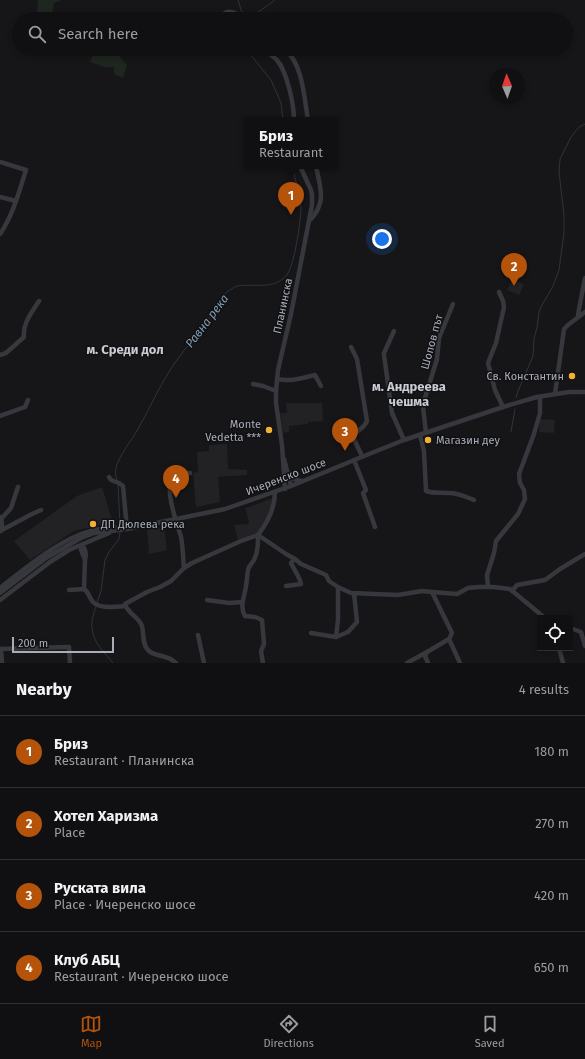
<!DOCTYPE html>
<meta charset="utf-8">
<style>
:root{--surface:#101012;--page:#1e1e20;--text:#f1f3f6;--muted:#9c9d9f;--line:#303032;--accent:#b45309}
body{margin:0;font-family:"Fira Sans",sans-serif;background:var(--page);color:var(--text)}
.controls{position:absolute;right:12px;bottom:12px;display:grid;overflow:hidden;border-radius:0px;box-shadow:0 2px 6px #0003}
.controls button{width:36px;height:36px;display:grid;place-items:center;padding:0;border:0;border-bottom:1px solid var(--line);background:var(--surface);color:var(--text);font:20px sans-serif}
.compass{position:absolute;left:489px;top:68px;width:36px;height:36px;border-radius:50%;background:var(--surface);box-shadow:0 2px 6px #0003;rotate:358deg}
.scale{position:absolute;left:12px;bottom:10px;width:102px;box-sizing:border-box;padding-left:4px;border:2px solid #a8adb8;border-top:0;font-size:11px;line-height:14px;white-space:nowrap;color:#a8adb8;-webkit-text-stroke:3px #111113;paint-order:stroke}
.you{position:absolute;left:382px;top:239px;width:14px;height:14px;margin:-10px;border:3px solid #fff;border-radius:50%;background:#1a73e8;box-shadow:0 0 0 6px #1a73e833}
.badge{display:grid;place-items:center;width:26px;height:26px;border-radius:50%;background:var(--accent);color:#fff;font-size:13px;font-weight:700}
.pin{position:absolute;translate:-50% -33px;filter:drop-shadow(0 1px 2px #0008)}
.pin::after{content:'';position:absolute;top:21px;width:14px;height:12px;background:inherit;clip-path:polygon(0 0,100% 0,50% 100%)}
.popup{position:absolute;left:244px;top:117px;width:94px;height:52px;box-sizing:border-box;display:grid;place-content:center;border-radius:0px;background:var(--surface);filter:drop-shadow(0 1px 3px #0005);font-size:13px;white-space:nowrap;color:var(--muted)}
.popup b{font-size:15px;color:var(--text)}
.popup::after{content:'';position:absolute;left:50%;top:100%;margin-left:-8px;border:8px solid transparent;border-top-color:var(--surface)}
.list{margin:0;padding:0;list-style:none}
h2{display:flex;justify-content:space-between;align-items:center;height:52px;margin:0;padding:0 16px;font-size:17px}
h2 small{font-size:13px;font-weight:400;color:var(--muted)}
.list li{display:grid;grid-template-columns:26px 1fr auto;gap:12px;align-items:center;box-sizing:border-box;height:72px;padding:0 16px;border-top:1px solid var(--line)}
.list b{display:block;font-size:15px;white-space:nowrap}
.list p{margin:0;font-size:13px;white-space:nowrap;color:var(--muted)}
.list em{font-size:13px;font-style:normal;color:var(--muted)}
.icon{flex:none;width:22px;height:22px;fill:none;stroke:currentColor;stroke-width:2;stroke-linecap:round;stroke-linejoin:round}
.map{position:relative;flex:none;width:585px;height:663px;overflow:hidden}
.search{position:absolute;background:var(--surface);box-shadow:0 2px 6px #0003;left:12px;right:12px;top:12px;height:44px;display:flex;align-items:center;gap:10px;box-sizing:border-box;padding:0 14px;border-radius:22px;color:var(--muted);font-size:15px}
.sheet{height:340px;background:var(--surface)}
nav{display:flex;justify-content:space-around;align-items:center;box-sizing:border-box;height:56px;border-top:1px solid var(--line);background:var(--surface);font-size:11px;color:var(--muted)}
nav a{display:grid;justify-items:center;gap:2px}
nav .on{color:var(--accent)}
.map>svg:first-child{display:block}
.built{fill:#222225}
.green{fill:#1e261f}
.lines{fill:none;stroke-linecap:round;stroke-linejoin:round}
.stream{stroke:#2c353c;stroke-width:1}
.minor{stroke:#37383d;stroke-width:4.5}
.poi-dot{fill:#f2b134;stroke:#111113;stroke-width:1.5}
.labels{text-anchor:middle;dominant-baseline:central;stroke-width:3;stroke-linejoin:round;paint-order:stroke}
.street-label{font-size:11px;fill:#a8adb8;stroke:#111113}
.poi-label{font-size:11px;fill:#a8adb8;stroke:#111113;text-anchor:end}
.water-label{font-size:12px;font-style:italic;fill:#7f9bb3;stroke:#111113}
.quarter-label{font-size:13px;font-weight:bold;fill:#c9ccd4;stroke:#111113}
</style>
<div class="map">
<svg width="585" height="663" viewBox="0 0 585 663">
<rect width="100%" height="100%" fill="#161618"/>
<!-- built -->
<g class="built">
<polygon points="512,279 524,284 519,295 507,290"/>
<polygon points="286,403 322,403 323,421 308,422 308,424 289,426 289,432 283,433 280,413 287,413"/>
<polygon points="540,419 555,420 554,433 539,432"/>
<polygon points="227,444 228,469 247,470 247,475 218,477 220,502 196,507 193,473 198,472 197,452 209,451 209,445"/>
<polygon points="102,487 112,520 100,525 74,531 30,560 14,541 77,496"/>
<polygon points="273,498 270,513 265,523 257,533 238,540 234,525 248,524 249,521 245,508 252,506"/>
<polygon points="164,527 167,550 149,554 147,530"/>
</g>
<!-- green -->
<g class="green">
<polygon points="38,0 62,0 54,3 52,15 45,17 42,12 37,12"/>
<polygon points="93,49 108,49 120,57 127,65 123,78 114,74 114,67 105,67 90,62 94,52"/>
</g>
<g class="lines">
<!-- stream -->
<g class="stream">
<polyline points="238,0 244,19"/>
<path d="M 250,19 C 257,11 267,7 275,0"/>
<polyline points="246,49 271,80 281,103 283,120"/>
<polyline points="516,398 518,391 533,356 534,338 537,328 539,312 541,307 553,286 559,270 561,255 564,233 564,215 559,172 560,159 571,137 579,127 585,124"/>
<polyline points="511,432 515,409"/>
<path d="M 117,480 C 116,477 115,472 116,468 C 118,457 132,440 138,429 C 151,406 161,382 177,360 C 186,347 197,335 207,322 C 214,312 218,300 227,292 C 230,290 234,287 237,286 C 255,283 276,291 288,273 C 295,261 300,224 301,211 C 301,196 295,180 292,166"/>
<polyline points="118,484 120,525"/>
<polyline points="97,603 101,591 105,560 109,552 119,539 120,532"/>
<path d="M 96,606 C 94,613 91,621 92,628 C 93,643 105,653 113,663"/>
</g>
<!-- minor -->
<g class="minor">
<path d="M 221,19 C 223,12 228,10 235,13 L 238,19"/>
<path d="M 261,49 C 267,52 272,55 277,60 C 287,72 294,104 294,120"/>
<path d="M 285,49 C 303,65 304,97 308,120"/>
<path d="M 0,162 L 26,170 C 19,192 13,215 0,234"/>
<polyline points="0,197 16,201"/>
<path d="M 311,219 C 327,201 320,188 316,166"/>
<polyline points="499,292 503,301 504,307 496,343 488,363 495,390 503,407"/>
<polyline points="578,316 579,309 585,278"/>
<polyline points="394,331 384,353 384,355 392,413 404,440"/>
<path d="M 351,347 L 357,359 L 367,421 C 364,428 358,431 352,435 L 362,456"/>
<path d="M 0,355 L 6,353 L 24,337 C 22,324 32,312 39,301"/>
<path d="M 277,379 C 291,382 302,378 315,375 L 321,386"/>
<polyline points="253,384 263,386 276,391"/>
<polyline points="555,394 564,329 568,325 585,312"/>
<polyline points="0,416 25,407 28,400"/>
<polyline points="335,428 349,429 352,435"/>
<polyline points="426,433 423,407 424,401 437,359 439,338 453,304"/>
<path d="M 420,435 L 424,451 L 426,491 C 435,494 440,492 449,493 C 458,493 466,497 474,500"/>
<polyline points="284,459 291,486"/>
<polyline points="354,460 366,490 363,493 375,527"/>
<path d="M 190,473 C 186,474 181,473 177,474 C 160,482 178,525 181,537 C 183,547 183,558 184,568 L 192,563 L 241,541 L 258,535 C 258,544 258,552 254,560 C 252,563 249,566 248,570 C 247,576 247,581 246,586 C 245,596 239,606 245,616 L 255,617 L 262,620 L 264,644 L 261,651 L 263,663"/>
<path d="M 289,476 C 294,479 297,481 303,481"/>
<polyline points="109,477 111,480 119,483 123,486 127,529"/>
<polyline points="285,489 282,445 276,403 276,391 278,370 291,314 312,205 312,195 311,190 300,166"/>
<path d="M 275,492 C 275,509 268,522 258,535 L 286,554 L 295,559 L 301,564 L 326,575 L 329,581 L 338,587 L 351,593 L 398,595 L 422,591 L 432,592 L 452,633 L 449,639 L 427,652 L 425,656 L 428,663"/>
<path d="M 0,517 C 3,521 2,526 1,531"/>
<polyline points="1,519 11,508 18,487"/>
<polyline points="0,531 32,514 41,510"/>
<polyline points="82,545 81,550 85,560"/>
<path d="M 286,586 L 301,584 C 300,577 294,570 291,563 L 294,559"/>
<polyline points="488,587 487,575 494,553 496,541 518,514 525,499 524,490 520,483 519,474 534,434 540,413 540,397"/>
<path d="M 0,588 C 25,569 51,546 81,534 C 92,530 103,528 115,527"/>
<path d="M 84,589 C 89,592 89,598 93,602 C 99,609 117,607 125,606"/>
<path d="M 69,590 L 84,589 L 85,560 C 87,554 86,550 82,545"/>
<polyline points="512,591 517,585 545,580 560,569 585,554"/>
<polyline points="432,592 457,594 468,588 478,587 493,587 502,588 510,589 545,618"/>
<polyline points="0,593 46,558 81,538 94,533 127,529 225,509 291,486 369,454 404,440 503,407 537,397 569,392 585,392"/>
<polyline points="0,600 50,562 69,550 109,533"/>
<polyline points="207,600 229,603 243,602"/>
<polyline points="570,628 581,632 585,646"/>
<polyline points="311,633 336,637 338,620 338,587"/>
<polyline points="198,635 204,663"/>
<polyline points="336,637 348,632 357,622 354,593"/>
<polyline points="449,639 460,663"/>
<polyline points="559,648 563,663"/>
<polyline points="0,649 69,647 70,663"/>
<polyline points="1,649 2,663"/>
<path d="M 176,663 C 173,660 169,658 165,657 C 160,655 152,655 148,650 C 142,644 144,634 142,626 C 139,617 127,613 125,604 L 147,592 L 160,587 L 171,581 L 184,568"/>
<polyline points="407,663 427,652"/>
</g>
</g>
<!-- markers -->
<g class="poi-dot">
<circle cx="572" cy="376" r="4"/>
<circle cx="269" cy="430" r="4"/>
<circle cx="428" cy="440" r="4"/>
<circle cx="93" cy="524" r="4"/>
</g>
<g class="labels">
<!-- street labels -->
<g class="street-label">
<text transform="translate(283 306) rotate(-78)">Планинска</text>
<text transform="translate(432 342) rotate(-75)">Шопов път</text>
<text transform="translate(286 477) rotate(-21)">Ичеренско шосе</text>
</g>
<!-- poi labels -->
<g class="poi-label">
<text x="564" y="376">Св. Константин</text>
<text x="261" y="424">Monte<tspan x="261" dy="13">Vedetta ***</tspan></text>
<text x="436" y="440" text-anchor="start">Магазин деу</text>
<text x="101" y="524" text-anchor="start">ДП Дюлева река</text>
</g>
<!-- water labels -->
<g class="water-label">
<text transform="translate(207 321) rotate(-53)">Равна река</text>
</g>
<!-- quarter labels -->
<g class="quarter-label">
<text x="125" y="349">м. Среди дол</text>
<text x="409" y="386">м. Андреева<tspan x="409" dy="15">чешма</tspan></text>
</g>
</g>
</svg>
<div class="controls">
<button><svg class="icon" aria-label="locate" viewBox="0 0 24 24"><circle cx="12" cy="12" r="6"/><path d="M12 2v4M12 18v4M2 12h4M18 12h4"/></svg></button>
</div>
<svg class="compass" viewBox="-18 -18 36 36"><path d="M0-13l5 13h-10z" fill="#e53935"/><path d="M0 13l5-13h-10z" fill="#9c9d9f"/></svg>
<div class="scale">200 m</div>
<div class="you"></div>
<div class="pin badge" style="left:291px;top:215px">1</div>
<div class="popup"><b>Бриз</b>Restaurant</div>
<div class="pin badge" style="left:514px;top:286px">2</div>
<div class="pin badge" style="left:345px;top:451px">3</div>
<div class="pin badge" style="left:176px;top:498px">4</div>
<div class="search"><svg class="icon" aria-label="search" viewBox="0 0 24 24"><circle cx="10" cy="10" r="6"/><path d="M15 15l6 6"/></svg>Search here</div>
</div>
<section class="sheet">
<h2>Nearby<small>4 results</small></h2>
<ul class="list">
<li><span class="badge">1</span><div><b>Бриз</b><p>Restaurant · Планинска</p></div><em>180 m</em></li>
<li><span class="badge">2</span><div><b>Хотел Харизма</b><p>Place</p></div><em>270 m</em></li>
<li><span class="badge">3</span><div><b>Руската вила</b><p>Place · Ичеренско шосе</p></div><em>420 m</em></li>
<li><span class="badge">4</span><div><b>Клуб АБЦ</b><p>Restaurant · Ичеренско шосе</p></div><em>650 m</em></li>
</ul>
</section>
<nav>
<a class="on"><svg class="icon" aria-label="map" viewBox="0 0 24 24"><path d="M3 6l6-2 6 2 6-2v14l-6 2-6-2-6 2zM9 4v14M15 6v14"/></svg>Map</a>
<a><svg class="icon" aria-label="directions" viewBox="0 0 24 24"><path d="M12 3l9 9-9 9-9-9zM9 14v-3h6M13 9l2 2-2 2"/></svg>Directions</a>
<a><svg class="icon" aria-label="saved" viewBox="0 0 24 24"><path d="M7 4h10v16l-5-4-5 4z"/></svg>Saved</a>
</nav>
